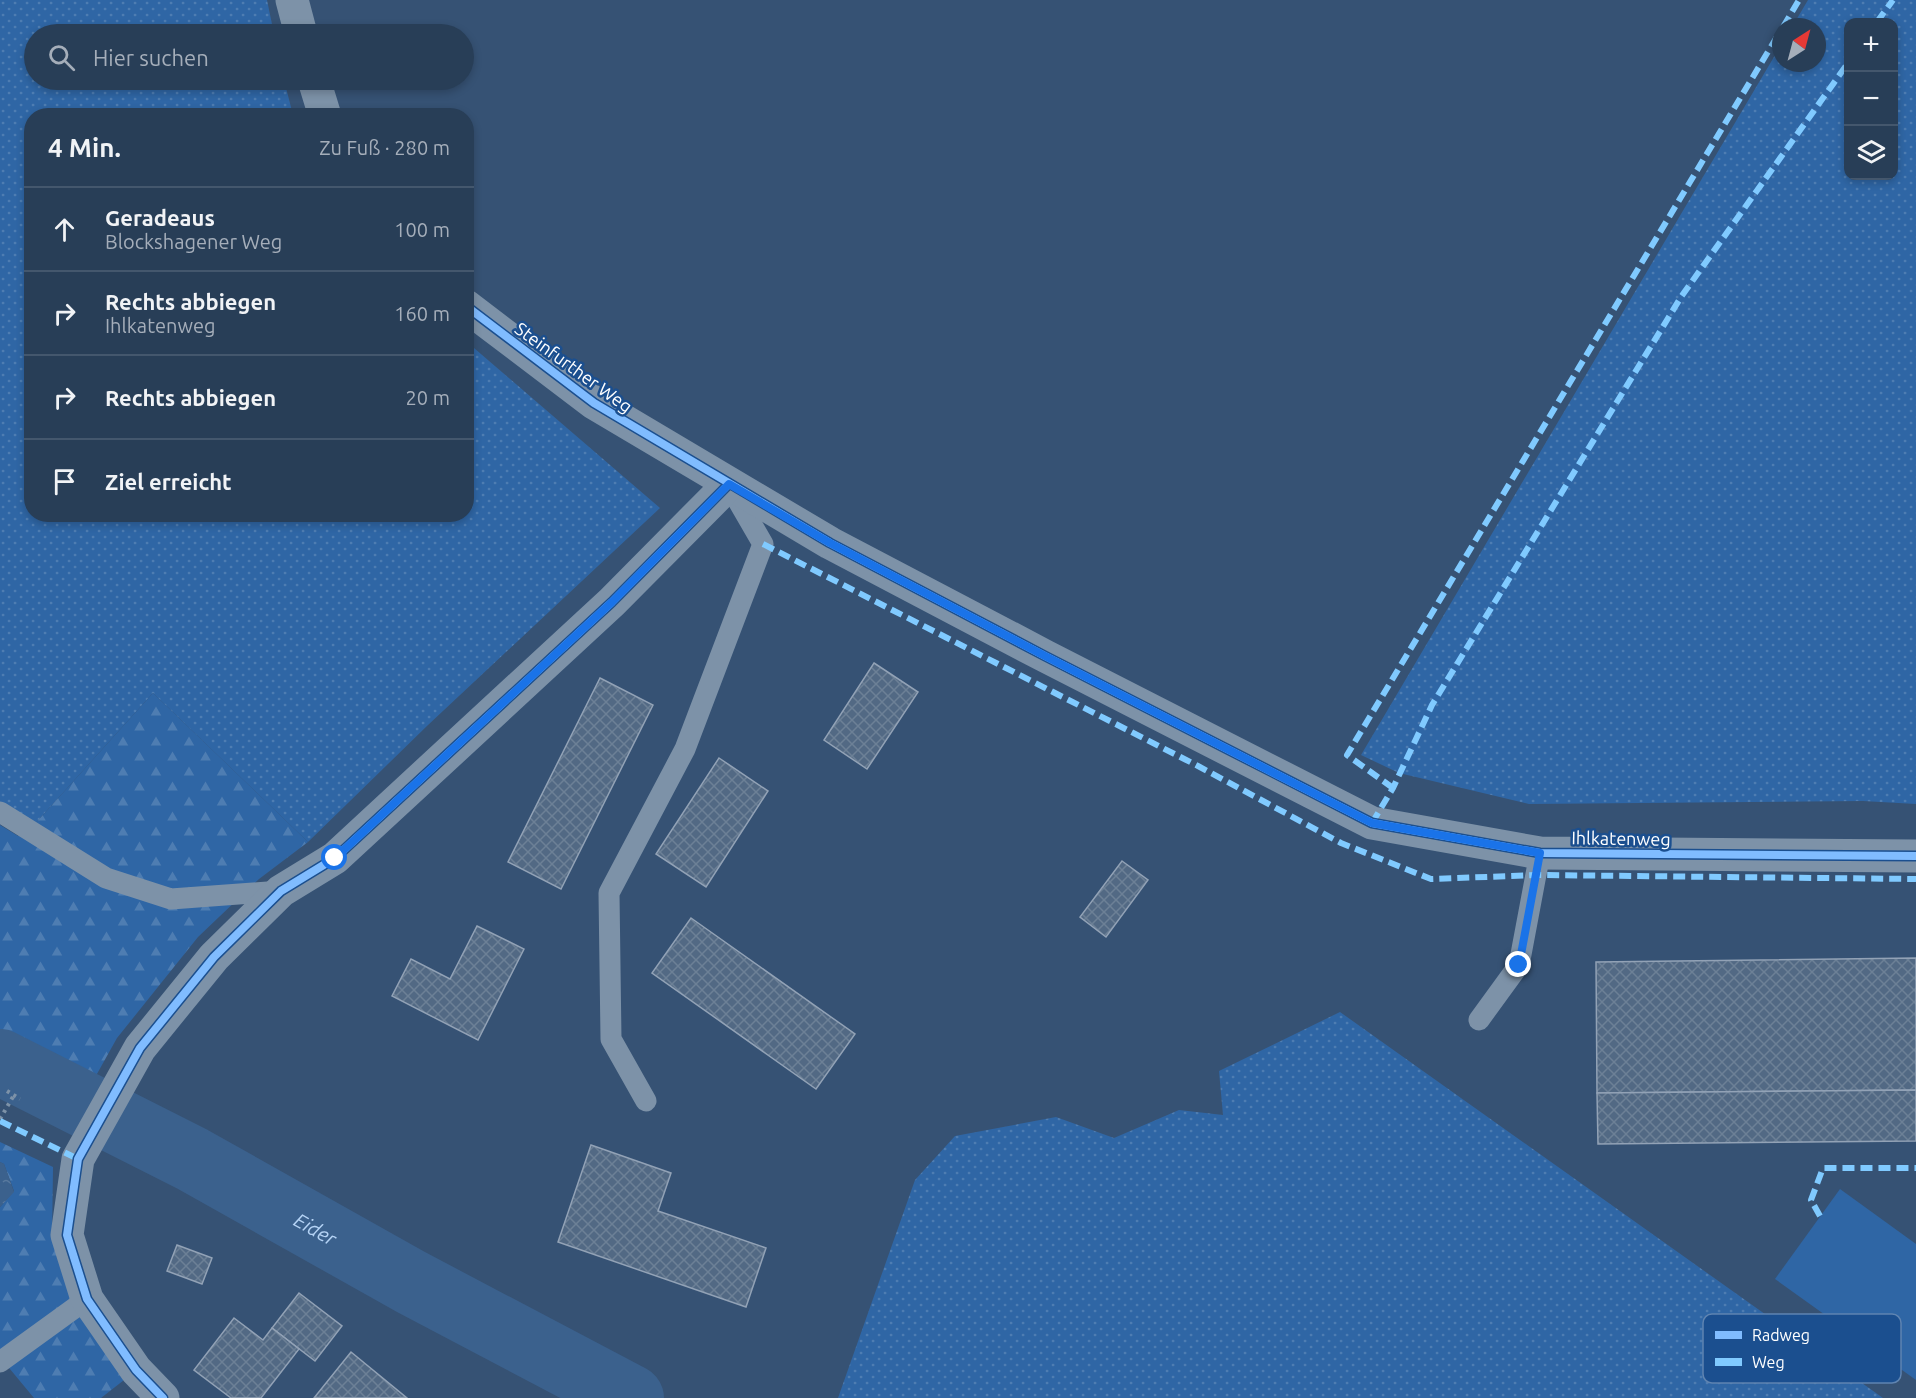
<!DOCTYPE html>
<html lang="de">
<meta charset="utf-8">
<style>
:root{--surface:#283e57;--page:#344961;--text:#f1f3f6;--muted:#a5aeba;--line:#44576d}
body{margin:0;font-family:Ubuntu,sans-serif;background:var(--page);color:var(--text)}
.controls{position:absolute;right:18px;top:18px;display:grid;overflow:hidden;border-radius:12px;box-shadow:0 3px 9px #0003}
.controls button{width:54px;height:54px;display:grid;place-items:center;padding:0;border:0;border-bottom:2px solid var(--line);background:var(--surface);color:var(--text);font:30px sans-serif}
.compass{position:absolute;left:1772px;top:18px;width:54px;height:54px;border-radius:50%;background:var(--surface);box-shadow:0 3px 9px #0003;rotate:36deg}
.stop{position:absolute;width:18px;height:18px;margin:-14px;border:4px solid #1a73e8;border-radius:50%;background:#fff}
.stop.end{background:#1a73e8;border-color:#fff;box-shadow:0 2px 6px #0008}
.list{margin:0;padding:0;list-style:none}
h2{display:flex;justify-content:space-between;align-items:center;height:78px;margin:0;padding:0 24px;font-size:26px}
h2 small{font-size:20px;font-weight:400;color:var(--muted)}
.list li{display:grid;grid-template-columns:39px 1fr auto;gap:18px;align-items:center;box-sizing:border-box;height:84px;padding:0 24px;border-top:2px solid var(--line)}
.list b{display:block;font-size:22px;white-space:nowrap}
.list p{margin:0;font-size:20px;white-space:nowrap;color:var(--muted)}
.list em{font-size:20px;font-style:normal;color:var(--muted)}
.icon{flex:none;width:33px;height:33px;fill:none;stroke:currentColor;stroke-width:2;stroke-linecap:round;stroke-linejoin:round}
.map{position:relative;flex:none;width:1916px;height:1398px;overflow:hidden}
.search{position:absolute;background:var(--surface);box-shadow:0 3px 9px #0003;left:24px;top:24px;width:450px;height:66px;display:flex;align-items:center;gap:15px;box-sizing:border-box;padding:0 21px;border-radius:33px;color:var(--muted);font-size:22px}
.panel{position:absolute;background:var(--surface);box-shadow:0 3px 9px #0003;left:24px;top:108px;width:450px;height:414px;border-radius:24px}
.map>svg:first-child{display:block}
.grass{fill:url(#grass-dots);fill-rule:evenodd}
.forest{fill:url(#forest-firs)}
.park{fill:#2f66a5}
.water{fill:url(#water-ripples)}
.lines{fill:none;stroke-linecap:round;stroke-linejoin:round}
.river{stroke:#3b618d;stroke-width:66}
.building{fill:url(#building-cross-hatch);stroke:#92a2b6;stroke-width:1.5}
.path{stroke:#7d92a8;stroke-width:4;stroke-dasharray:3 4.5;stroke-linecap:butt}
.service{stroke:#7d92a8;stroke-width:21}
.minor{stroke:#7d92a8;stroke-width:33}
.quiet{stroke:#80caff;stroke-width:6;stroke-dasharray:12 6;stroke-linecap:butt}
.cycleway-casing{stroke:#1b4f8f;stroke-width:11}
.cycleway{stroke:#80bcff;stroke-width:8}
.route{stroke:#1a73e8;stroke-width:8}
.labels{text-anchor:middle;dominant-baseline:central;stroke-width:5;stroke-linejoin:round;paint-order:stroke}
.street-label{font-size:18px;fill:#fff;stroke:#1b4f8f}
.water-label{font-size:20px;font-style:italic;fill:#b5d3f5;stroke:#1b4f8f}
.key{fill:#1b4f8f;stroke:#5f84b1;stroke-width:1.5}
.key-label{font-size:16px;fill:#fff}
</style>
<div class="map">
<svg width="1916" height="1398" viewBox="0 0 1916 1398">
<defs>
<pattern id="grass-dots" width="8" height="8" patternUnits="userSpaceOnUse" patternTransform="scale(1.5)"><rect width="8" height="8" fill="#2f66a5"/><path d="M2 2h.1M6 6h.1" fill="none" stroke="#4e7db2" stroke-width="1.8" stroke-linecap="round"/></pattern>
<pattern id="forest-firs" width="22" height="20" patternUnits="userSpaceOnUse" patternTransform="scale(1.5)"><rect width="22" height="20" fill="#2f66a5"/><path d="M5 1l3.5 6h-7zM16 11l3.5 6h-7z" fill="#4e7db2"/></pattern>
<pattern id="water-ripples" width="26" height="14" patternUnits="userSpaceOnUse" patternTransform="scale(1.5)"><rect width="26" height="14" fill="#3b618d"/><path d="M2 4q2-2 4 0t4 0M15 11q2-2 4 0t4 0" fill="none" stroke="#58799e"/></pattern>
<pattern id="building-cross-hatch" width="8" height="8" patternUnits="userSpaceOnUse" patternTransform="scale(1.5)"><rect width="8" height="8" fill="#526984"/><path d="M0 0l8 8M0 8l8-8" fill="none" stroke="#6c8096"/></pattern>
</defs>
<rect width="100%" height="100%" fill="#365274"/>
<!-- grass -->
<g class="grass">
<polygon points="0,0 267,0 274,34 34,34 34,80 284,80 293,115 32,116 32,514 466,514 467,342 660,508 428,725 308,842 153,693 33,826 0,805"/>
<path d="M 1808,0 L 1916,0 L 1916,804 L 1863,801 L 1529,804 L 1399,773 L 1361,755 L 1781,45 L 1781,63 L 1817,63 L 1817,27 L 1792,27 ZM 1848,22 L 1894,22 L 1894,176 L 1848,176 Z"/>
<polygon points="1340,1012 1883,1398 838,1398 915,1180 955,1136 1056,1117 1114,1138 1179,1110 1223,1115 1219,1071"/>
</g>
<!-- forest -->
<g class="forest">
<polygon points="153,693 308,842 259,879 198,937 117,1038 88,1090 0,1040 0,825 18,836 33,826"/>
<polygon points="0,1142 53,1167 52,1237 124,1380 101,1398 34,1398 0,1357 0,1207 14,1191 4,1164 0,1162"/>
</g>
<!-- park -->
<polygon class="park" points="1840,1189 1916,1244 1916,1380 1775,1279"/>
<!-- water -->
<polygon class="water" points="0,1162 4,1164 14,1192 0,1207"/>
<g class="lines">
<!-- river -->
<path class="river" id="s1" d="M 0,1062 L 192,1159 L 411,1282 L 631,1398"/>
</g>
<!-- building -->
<g class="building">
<polygon points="874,663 918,692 867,769 824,740"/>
<polygon points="600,678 653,705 561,889 508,862"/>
<polygon points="719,758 768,791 706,887 656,854"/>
<polygon points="1122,861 1148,880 1106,937 1080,917"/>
<polygon points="691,918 855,1034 816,1089 652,973"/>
<polygon points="477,926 524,949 478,1040 392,996 411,959 450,979"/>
<polygon points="1916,958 1916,1090 1597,1093 1596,962"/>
<polygon points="1916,1090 1916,1141 1598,1144 1597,1093"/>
<polygon points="591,1145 671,1173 658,1211 766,1248 746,1307 558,1242"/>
<polygon points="177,1245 212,1258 202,1284 167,1271"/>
<polygon points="299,1293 342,1326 315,1361 272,1328"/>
<polygon points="234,1318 263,1340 272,1328 299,1349 261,1398 231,1398 194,1370"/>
<polygon points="351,1352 407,1398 314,1398"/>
</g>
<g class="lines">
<!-- path -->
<g class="path">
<polyline points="7,1091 20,1099"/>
<polyline points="0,1119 14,1095"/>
</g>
<!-- service -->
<g class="service">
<polyline points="0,812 106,878 171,899 281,891"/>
<polyline points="1479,1020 1519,965 1540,853"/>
<polyline points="646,1101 611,1039 609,893 685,749 763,544 730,487"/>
<polyline points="0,1362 87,1299"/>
</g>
<!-- minor -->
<g class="minor">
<polyline points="292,0 301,34"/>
<polyline points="314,80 325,116"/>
<polyline points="466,306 594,403 830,543 1045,656 1372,823 1540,853 1916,856"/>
<polyline points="163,1398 136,1370 87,1299 67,1235 78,1159 140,1048 214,957 281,891 335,858 612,602 729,484"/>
</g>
<!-- quiet -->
<g class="quiet">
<polyline points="1877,22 1893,0"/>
<polyline points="1783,27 1799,0"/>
<polyline points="763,544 1198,766 1341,843 1431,879 1537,875 1916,879"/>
<polyline points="1393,788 1347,755 1781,30"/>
<polyline points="1372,823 1393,788 1432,705 1681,297 1848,63"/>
<polyline points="0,1121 78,1159"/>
<polyline points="1820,1216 1811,1200 1823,1168 1916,1168"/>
</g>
<!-- cycleway casing -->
<g class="cycleway-casing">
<g id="cycleway">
<polyline points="466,306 594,403 830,543 1045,656 1372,823 1540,853 1916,856"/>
<polyline points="163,1398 136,1370 87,1299 67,1235 78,1159 140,1048 214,957 281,891 335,858 612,602 729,484"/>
</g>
</g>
<!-- cycleway -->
<use href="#cycleway" class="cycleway"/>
</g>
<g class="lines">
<!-- route -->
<polyline class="route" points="335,858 612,602 729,484 830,543 1045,656 1372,823 1540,853 1519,965"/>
</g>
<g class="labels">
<!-- street labels -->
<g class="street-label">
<text transform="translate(574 367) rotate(36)">Steinfurther Weg</text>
<text transform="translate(1621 838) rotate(1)">Ihlkatenweg</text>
</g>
<!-- water labels -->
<g class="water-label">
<text stroke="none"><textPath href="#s1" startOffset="357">Eider</textPath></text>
</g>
</g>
<!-- legend -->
<rect x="1703" y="1314" width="198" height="69" rx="9" class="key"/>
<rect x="1715" y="1331" width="27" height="8" fill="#80bcff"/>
<rect x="1715" y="1358" width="27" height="8" fill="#80caff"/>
<g class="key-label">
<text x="1752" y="1341">Radweg</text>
<text x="1752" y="1368">Weg</text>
</g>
</svg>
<div class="controls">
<button>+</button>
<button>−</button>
<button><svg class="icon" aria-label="layers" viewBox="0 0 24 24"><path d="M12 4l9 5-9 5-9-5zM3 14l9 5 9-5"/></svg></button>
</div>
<svg class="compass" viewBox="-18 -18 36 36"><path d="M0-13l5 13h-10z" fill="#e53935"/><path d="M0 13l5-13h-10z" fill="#a5aeba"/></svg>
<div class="stop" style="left:335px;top:858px"></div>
<div class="stop end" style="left:1519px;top:965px"></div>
<div class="search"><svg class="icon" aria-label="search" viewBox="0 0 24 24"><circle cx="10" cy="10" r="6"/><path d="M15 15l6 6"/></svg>Hier suchen</div>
<section class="panel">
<h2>4 Min.<small>Zu Fuß · 280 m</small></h2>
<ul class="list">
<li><svg class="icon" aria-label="ahead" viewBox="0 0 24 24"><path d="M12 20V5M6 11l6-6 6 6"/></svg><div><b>Geradeaus</b><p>Blockshagener Weg</p></div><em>100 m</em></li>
<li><svg class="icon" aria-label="right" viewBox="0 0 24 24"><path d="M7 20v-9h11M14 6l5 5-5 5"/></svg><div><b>Rechts abbiegen</b><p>Ihlkatenweg</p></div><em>160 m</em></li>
<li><svg class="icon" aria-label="right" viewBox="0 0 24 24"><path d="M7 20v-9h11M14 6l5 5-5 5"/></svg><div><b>Rechts abbiegen</b></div><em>20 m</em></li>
<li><svg class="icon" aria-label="arrive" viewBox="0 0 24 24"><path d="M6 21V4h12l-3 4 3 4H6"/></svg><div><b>Ziel erreicht</b></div></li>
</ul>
</section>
</div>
